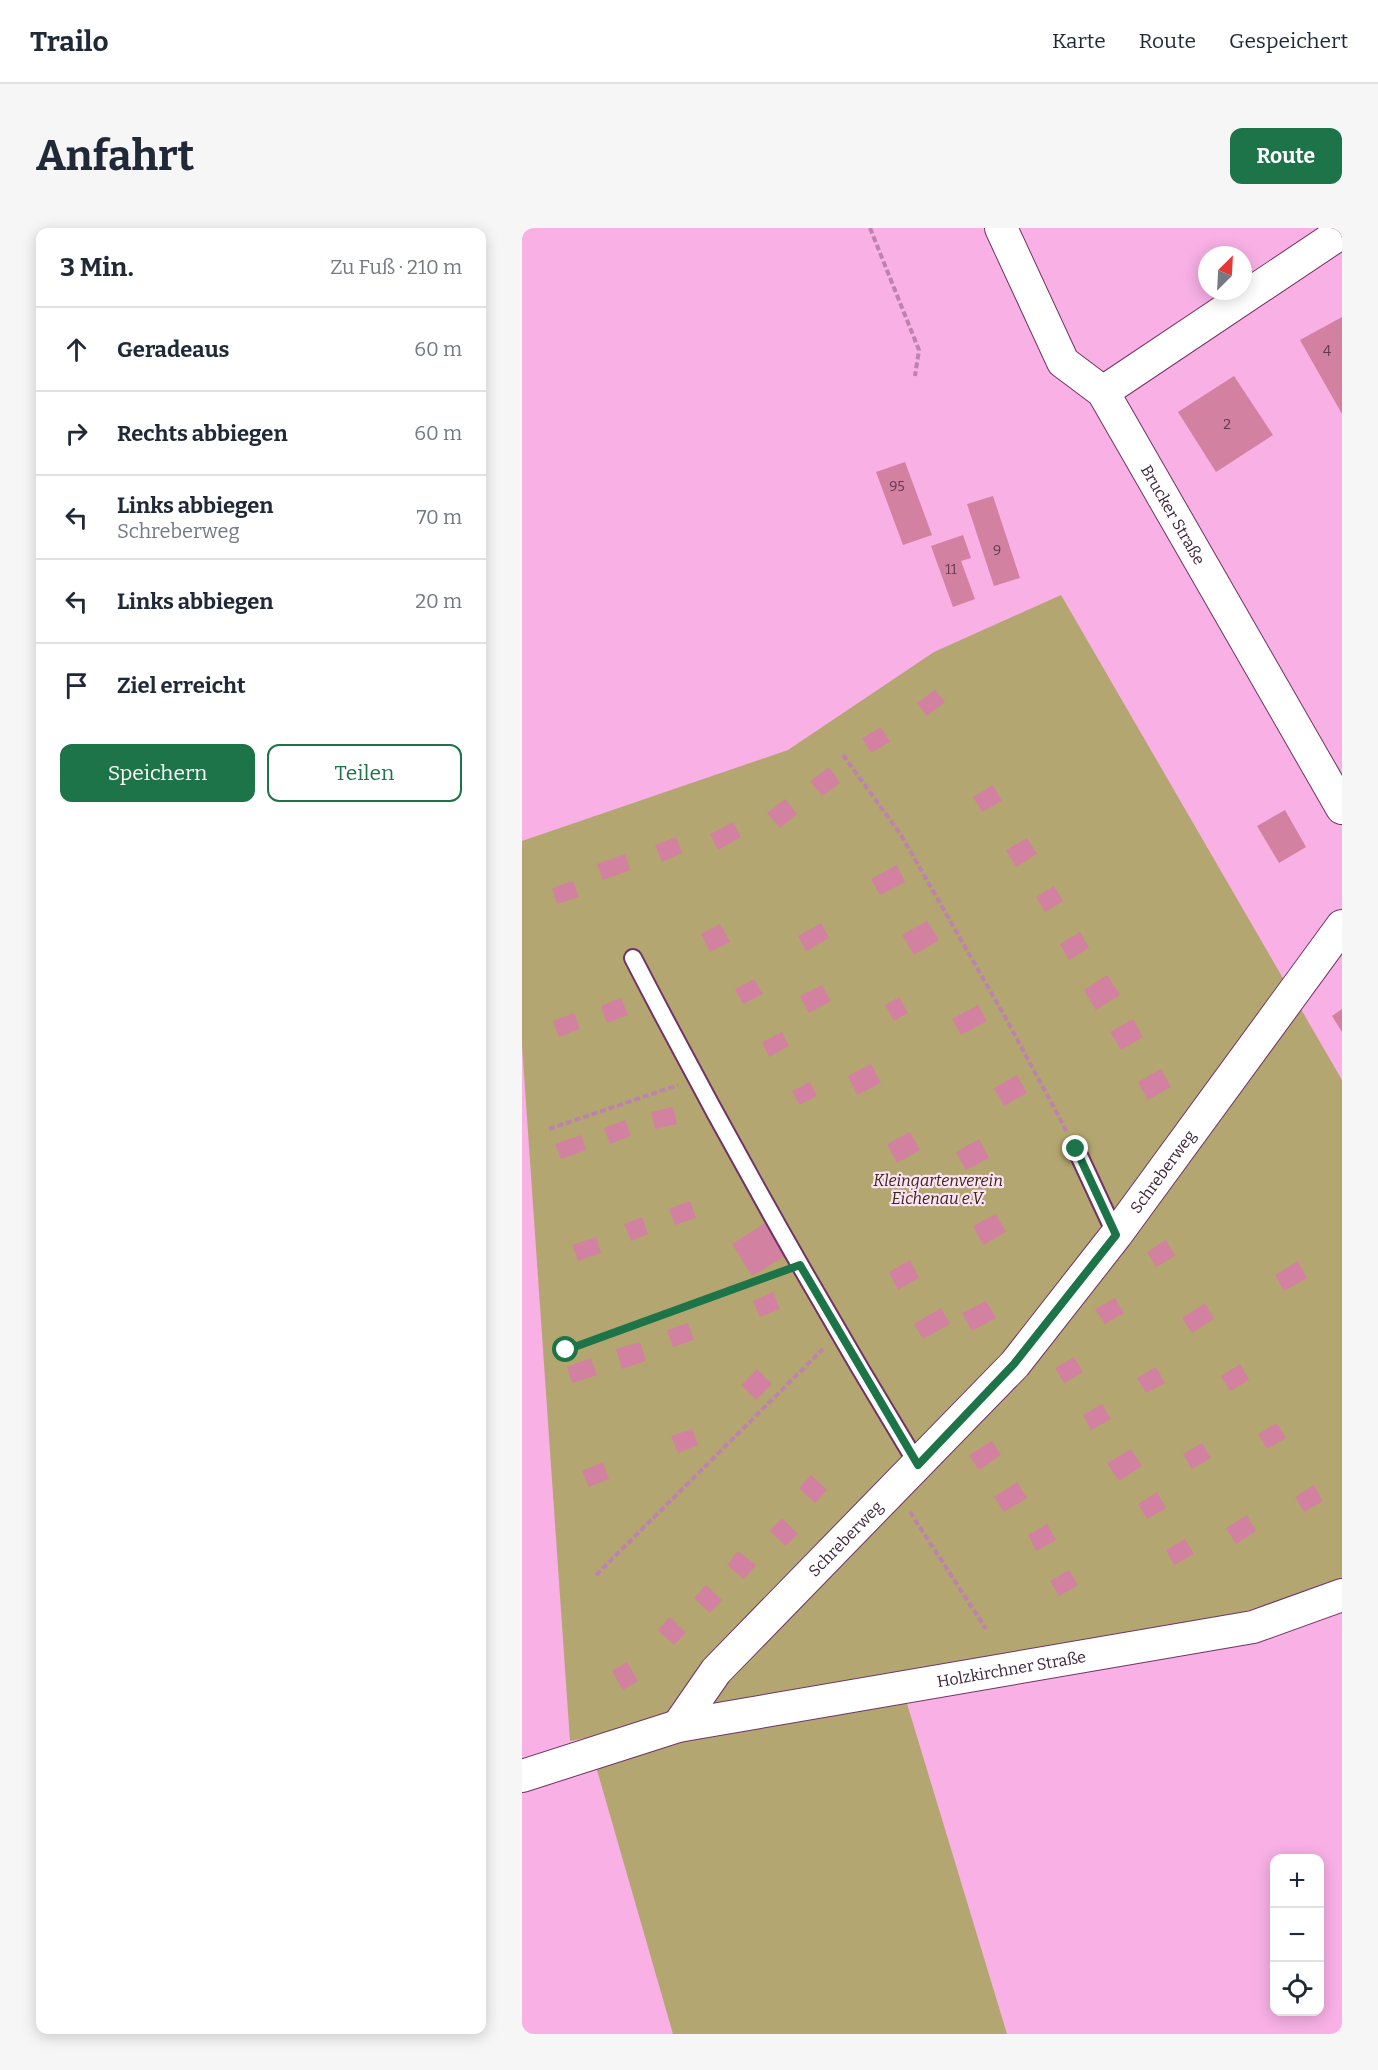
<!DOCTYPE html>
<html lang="de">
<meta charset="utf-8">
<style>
:root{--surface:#fff;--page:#f6f6f7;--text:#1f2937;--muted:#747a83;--line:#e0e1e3;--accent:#1c7448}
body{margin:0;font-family:Bitter,serif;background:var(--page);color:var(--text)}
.controls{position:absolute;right:18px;bottom:18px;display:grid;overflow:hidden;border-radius:12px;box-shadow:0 3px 15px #0003}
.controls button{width:54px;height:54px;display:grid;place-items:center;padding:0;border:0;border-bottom:2px solid var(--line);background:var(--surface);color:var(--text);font:30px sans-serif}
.compass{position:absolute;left:676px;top:18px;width:54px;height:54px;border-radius:50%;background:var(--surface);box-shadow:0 3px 15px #0003;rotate:24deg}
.stop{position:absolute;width:18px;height:18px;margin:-14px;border:4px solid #1c7448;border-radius:50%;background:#fff}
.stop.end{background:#1c7448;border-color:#fff;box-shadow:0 2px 6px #0008}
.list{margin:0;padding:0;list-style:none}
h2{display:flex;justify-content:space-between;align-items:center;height:78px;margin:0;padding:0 24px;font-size:26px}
h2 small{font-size:20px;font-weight:400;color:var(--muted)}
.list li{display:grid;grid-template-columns:39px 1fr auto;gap:18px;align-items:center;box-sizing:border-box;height:84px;padding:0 24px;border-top:2px solid var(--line)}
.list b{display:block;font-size:22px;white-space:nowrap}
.list p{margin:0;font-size:20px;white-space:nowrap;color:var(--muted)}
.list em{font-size:20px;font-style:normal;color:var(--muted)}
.actions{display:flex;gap:12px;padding:18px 24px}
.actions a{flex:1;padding:14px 0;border:2px solid var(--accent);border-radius:12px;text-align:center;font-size:21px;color:var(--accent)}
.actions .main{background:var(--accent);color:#fff}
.icon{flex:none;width:33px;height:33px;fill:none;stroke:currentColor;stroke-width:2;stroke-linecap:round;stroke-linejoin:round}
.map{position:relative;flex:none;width:820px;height:1806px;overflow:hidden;border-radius:12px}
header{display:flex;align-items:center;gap:36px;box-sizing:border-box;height:84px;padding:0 30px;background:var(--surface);border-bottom:2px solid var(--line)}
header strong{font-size:28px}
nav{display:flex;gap:33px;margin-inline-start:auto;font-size:21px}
.intro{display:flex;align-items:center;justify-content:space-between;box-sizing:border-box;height:144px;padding:0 36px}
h1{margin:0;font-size:42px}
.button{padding:15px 27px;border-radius:12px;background:var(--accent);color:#fff;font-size:21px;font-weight:700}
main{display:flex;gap:36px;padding:0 36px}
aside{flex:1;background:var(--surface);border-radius:12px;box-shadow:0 3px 15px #0003}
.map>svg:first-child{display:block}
.green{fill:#b3a670}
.building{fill:#d381a0}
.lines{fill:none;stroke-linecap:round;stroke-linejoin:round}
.lane-casing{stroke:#713364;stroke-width:20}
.street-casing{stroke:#713364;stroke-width:34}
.path{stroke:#bd83ae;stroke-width:4;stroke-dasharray:6 3;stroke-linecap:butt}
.lane{stroke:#fff;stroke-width:16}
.street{stroke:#fff;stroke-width:32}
.route{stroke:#1c7448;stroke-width:8}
.labels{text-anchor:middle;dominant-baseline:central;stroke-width:4.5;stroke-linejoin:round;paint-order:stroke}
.number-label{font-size:14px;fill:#623a51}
.street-label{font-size:16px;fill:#3d2237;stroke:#ffe1f6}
.park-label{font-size:16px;font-style:italic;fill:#332c10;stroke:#ffe1f6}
</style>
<header>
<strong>Trailo</strong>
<nav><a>Karte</a><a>Route</a><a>Gespeichert</a></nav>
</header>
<div class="intro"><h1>Anfahrt</h1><a class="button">Route</a></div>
<main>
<aside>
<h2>3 Min.<small>Zu Fuß · 210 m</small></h2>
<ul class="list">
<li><svg class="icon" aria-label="ahead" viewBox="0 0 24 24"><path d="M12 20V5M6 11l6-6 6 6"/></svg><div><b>Geradeaus</b></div><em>60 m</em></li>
<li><svg class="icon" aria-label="right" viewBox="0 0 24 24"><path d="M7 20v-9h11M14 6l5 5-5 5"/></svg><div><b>Rechts abbiegen</b></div><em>60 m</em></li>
<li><svg class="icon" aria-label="left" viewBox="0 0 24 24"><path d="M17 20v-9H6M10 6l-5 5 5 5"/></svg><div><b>Links abbiegen</b><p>Schreberweg</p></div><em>70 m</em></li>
<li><svg class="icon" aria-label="left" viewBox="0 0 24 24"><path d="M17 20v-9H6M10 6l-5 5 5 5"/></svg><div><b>Links abbiegen</b></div><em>20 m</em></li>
<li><svg class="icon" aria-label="arrive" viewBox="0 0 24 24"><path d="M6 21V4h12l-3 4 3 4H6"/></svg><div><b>Ziel erreicht</b></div></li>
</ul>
<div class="actions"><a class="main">Speichern</a><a>Teilen</a></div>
</aside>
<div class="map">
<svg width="820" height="1806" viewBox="0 0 820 1806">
<rect width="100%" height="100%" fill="#f8b0e5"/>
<!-- green -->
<g class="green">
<polygon points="539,367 820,852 820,1352 718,1385 48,1513 0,817 0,613 266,522 412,424"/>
<polygon points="383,1469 485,1806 151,1806 73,1535 165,1508"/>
</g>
<!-- building -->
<g class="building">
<polygon points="820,89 820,186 778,112"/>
<polygon points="712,148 751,207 694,244 656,184"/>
<polygon points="383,234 410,307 381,317 354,244"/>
<polygon points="471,268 498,350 472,358 445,276"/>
<polygon points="441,307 449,330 439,333 453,371 431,379 409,318"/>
<polygon points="413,462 423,474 405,488 395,475"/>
<polygon points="359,499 368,514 349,525 340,510"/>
<polygon points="307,539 318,555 300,568 288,553"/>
<polygon points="471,557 480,573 460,584 451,569"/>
<polygon points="263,571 275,586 258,600 245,585"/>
<polygon points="763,582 784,619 757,635 735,598"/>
<polygon points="211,594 219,609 196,622 188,606"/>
<polygon points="154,609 160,625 140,634 133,617"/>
<polygon points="505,610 515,626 494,639 484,622"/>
<polygon points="103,626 108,642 81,652 75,636"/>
<polygon points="375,637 383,654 358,667 349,651"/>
<polygon points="51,653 57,669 35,676 30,660"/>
<polygon points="532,658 541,673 523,684 514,669"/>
<polygon points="405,693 417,712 392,727 380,707"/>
<polygon points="299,695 307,710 284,723 276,708"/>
<polygon points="198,696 208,714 188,724 179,706"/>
<polygon points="558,704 567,720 547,732 538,716"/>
<polygon points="585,747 598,767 574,782 562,762"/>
<polygon points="232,751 241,766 221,776 213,761"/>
<polygon points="300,757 309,773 287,785 278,768"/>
<polygon points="377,769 386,785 372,793 363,777"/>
<polygon points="99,770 106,787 85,795 79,778"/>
<polygon points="456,777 465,793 439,807 430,791"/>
<polygon points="820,781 820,804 810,788"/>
<polygon points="52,785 58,801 37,809 31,793"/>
<polygon points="611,791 621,809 599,822 588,804"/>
<polygon points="260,804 267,818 247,829 240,814"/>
<polygon points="349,836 359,855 335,867 326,848"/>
<polygon points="639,841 649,859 626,872 616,854"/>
<polygon points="495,847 505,865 482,878 472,860"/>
<polygon points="288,854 295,868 277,877 270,863"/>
<polygon points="151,879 155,896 133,901 129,884"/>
<polygon points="103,892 109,908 88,916 82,900"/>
<polygon points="388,904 398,922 375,935 365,916"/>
<polygon points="59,907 64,922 39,931 33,916"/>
<polygon points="457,911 467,930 444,942 434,924"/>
<polygon points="168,973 174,990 153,997 147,981"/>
<polygon points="474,986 484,1004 461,1017 451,998"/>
<polygon points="120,989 126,1006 109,1013 102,996"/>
<polygon points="243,995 263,1028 230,1048 210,1016"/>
<polygon points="74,1009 79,1025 56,1033 50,1017"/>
<polygon points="644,1012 653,1028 634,1039 625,1024"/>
<polygon points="388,1032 397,1050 376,1062 367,1044"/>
<polygon points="776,1033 785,1050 762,1063 753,1047"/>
<polygon points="251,1064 258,1081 238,1089 231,1073"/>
<polygon points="593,1070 602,1085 583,1096 573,1081"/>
<polygon points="464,1073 474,1090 450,1103 440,1085"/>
<polygon points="683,1075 692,1091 670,1105 660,1090"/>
<polygon points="419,1080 428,1096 401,1111 392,1096"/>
<polygon points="166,1095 172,1112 151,1119 145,1102"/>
<polygon points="118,1114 124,1133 100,1141 94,1121"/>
<polygon points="552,1129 561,1144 542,1155 533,1140"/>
<polygon points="69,1130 75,1147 50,1155 45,1139"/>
<polygon points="718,1136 727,1152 708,1163 699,1148"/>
<polygon points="634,1139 643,1155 624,1165 615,1150"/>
<polygon points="235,1141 250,1156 234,1172 219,1157"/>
<polygon points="580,1176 589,1191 569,1202 561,1187"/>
<polygon points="755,1195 764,1210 745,1221 736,1206"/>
<polygon points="170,1201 176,1217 156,1225 149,1208"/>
<polygon points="470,1213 479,1227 457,1242 447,1227"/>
<polygon points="680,1215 689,1230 670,1241 661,1226"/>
<polygon points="609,1221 620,1238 597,1253 585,1235"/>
<polygon points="81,1234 87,1251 67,1259 60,1243"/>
<polygon points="289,1247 305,1262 293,1275 277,1260"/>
<polygon points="495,1254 505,1270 482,1284 472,1269"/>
<polygon points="792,1257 801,1273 782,1284 773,1269"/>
<polygon points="635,1264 644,1280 625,1291 616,1276"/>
<polygon points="725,1287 734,1303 714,1316 704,1300"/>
<polygon points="260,1290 276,1306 263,1318 248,1303"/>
<polygon points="525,1296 534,1312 514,1323 506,1307"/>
<polygon points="663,1311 672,1326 652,1337 644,1322"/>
<polygon points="216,1323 234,1337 222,1351 205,1337"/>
<polygon points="547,1342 556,1357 537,1368 528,1353"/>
<polygon points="184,1357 200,1372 188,1385 172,1370"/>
<polygon points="148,1389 164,1405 152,1417 136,1402"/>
<polygon points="105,1434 116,1453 101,1462 90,1443"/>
</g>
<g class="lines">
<!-- lane casing -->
<g class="lane-casing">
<g id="lane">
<path d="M 111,730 C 200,902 295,1071 396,1237"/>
<polyline points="554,921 594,1007"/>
</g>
</g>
<!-- street casing -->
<g class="street-casing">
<g id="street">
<path id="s1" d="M 479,0 L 541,134 L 581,164 L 820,580"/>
<polyline points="581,164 820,4"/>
<path id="s2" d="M 156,1498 L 194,1443 L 493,1136 L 594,1007 L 820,698"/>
<path id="s3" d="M 0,1548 L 156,1498 L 731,1399 L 820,1367"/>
</g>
</g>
<!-- path -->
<g class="path">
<polyline points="348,0 397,122 393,148"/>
<polyline points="321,527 379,607 482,787 545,904"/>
<polyline points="27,901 156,857"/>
<polyline points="44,1122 258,1045"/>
<polyline points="388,1284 464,1401"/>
<polyline points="74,1347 301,1121"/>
</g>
<!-- lane -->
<use href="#lane" class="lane"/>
<!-- street -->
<use href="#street" class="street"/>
</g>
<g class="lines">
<!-- route -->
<polyline class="route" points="44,1122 278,1037 396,1237 492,1136 594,1007 554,921"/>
</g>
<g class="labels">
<!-- number labels -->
<g class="number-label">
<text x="805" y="123">4</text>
<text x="705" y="196">2</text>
<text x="375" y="258">95</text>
<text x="475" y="322">9</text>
<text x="429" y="341">11</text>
</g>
<!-- street labels -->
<g class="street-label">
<text stroke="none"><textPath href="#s1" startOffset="339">Brucker Straße</textPath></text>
<text stroke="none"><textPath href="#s2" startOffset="738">Schreberweg</textPath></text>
<text stroke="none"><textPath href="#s2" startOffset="252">Schreberweg</textPath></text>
<text stroke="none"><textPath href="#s3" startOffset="502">Holzkirchner Straße</textPath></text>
</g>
<!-- park labels -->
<g class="park-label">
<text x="416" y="952">Kleingartenverein<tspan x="416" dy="18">Eichenau e.V.</tspan></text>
</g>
</g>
</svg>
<div class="controls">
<button>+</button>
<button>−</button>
<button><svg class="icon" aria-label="locate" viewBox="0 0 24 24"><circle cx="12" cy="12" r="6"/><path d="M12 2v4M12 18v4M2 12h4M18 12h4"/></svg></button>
</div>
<svg class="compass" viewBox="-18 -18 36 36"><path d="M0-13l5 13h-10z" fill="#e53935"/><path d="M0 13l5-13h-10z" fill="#747a83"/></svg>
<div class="stop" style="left:44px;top:1122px"></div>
<div class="stop end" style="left:554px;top:921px"></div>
</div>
</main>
